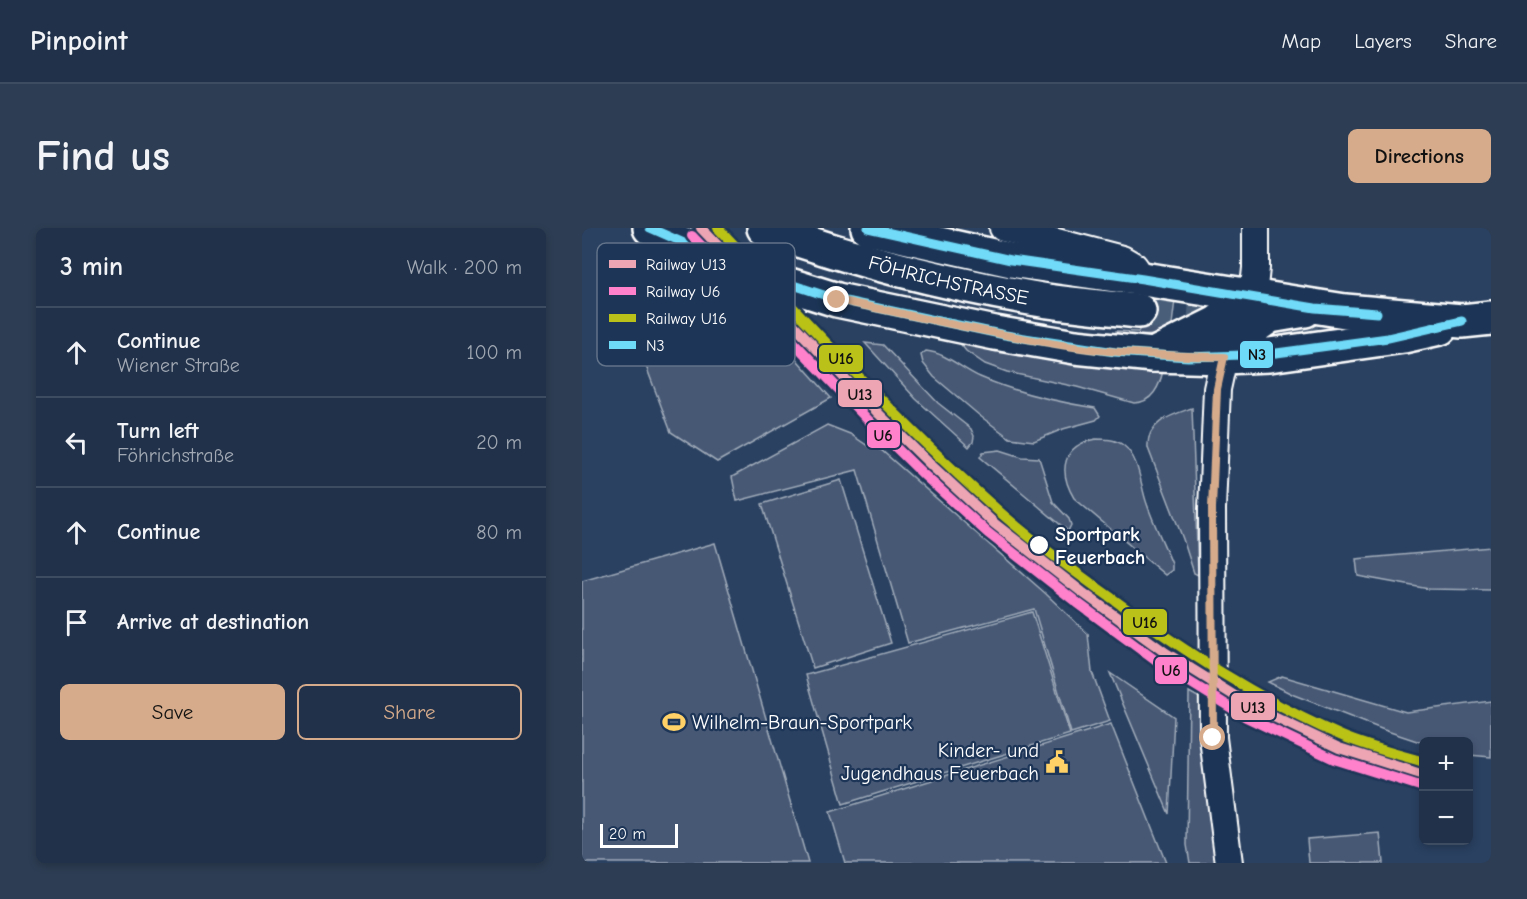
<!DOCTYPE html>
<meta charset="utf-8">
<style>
:root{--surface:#203149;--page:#2d3d53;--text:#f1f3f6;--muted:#a2a9b4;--line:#3d4c61;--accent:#d6ab8b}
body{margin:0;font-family:"Comic Neue",sans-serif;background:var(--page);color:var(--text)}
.controls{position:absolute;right:18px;bottom:18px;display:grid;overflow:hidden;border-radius:9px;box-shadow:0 3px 9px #0003}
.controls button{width:54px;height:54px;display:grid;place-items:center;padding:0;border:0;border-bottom:2px solid var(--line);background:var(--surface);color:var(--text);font:30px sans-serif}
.scale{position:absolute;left:18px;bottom:15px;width:78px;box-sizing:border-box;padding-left:6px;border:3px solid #fff;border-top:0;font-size:16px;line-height:21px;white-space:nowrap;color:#fff;-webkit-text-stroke:4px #1d3557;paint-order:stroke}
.stop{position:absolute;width:18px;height:18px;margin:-14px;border:4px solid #d6ab8b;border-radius:50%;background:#fff}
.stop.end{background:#d6ab8b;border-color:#fff;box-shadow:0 2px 6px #0008}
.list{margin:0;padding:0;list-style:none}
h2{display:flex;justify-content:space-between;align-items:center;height:78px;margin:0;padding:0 24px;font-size:26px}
h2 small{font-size:20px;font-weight:400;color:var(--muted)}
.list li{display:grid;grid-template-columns:39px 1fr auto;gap:18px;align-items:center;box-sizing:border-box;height:90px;padding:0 24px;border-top:2px solid var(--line)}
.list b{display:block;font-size:22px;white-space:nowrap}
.list p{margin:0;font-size:20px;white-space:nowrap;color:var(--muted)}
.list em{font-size:20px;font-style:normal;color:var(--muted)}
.actions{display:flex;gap:12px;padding:18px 24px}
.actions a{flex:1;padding:14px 0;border:2px solid var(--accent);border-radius:9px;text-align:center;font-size:21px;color:var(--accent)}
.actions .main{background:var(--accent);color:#111}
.icon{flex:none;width:33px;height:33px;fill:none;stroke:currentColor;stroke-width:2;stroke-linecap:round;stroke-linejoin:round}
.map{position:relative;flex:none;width:909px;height:635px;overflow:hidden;border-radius:9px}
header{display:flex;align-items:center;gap:36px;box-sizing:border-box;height:84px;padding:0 30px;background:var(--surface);border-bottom:2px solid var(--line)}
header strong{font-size:28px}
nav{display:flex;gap:33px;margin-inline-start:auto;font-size:21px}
.intro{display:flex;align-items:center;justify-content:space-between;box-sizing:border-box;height:144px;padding:0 36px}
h1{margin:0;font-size:42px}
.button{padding:15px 27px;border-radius:9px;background:var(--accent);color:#111;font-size:21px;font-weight:700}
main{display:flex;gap:36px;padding:0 36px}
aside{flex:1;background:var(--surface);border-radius:9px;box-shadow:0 3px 9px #0003}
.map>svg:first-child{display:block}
.green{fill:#465975;stroke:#a2acba;stroke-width:1.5}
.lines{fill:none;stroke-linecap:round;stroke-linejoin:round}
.primary-tunnel{stroke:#4a5e79;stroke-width:33;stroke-dasharray:33 16;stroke-linecap:butt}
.street-casing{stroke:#fff;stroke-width:30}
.secondary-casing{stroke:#fff;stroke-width:38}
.primary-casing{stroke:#fff;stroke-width:38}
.street{stroke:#1d3557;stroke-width:26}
.secondary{stroke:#1d3557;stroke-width:33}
.primary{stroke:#1d3557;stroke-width:33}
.bus-1-casing{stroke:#1d3557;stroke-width:14}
.bus-1{stroke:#6fdaf8;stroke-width:9}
.rail-1-casing{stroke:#1d3557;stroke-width:15}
.rail-2-casing{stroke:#1d3557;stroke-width:15}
.rail-3-casing{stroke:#1d3557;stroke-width:15}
.rail-1{stroke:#eda5b4;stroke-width:10}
.rail-2{stroke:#ff80cb;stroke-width:10}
.rail-3{stroke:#bac219;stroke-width:10}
.route{stroke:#d6ab8b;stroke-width:8}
.stop-dot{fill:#fff;stroke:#1d3557;stroke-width:2}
.labels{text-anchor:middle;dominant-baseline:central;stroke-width:4.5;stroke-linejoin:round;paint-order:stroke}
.street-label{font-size:20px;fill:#fff;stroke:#1d3557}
.stop-label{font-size:20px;font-weight:bold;fill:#fff;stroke:#1d3557;text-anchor:start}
.poi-label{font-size:20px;fill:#fff;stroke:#1d3557;text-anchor:start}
.key{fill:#1d3557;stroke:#617289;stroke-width:1.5}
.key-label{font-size:16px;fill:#fff}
.line-badge{stroke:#1d3557;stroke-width:2}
.pale-badge-label{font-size:16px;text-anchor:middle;font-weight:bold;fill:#111}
</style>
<header>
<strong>Pinpoint</strong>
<nav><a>Map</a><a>Layers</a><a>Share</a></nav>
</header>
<div class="intro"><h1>Find us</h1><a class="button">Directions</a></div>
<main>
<aside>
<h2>3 min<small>Walk · 200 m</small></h2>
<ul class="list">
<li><svg class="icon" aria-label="ahead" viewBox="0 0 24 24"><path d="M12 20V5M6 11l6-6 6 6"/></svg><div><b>Continue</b><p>Wiener Straße</p></div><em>100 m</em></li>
<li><svg class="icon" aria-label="left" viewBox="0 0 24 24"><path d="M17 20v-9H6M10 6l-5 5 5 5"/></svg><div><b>Turn left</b><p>Föhrichstraße</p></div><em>20 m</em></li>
<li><svg class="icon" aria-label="ahead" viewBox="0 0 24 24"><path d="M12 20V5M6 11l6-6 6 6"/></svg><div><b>Continue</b></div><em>80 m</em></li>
<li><svg class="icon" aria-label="arrive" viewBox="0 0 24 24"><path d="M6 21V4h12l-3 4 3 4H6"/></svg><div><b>Arrive at destination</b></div></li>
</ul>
<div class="actions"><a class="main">Save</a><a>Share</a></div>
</aside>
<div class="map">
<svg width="909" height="635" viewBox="0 0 909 635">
<rect width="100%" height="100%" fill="#2a4161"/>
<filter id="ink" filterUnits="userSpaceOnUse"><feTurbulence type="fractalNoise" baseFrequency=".0167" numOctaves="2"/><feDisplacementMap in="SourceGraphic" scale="12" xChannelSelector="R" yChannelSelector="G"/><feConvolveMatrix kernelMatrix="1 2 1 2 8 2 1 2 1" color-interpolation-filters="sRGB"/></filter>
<g filter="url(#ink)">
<!-- green -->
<g class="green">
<polygon points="21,25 123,72 175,87 249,170 135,234 89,204"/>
<polygon points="551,66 593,72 589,104 581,107 535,108 534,103 556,104 562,93"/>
<path d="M 372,108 L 581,142 C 578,158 570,175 552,175 L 495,159 L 425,144 L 403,136 L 384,123 Z"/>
<polygon points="283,115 301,117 356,175 389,201 392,208 391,214 387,219 334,171"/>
<path d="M 344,123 C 364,125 380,141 398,149 C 433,164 475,174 513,180 L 518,188 L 514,192 L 481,201 L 452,213 L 428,210 L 398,188 L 352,149 L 341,135 L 339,127 Z"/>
<path d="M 610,180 L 616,347 L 612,345 L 601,311 L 566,220 C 564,194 590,187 610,180 Z"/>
<polygon points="245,197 268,206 286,218 299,222 463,365 506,406 510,444 528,493 489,505 452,381 326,415 275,242 155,273 150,249"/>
<path d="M 514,211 C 523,211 533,211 541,217 C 558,230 558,257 565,276 C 572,297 582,316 590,336 L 590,342 L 583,347 L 492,270 C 476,243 480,217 514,211 Z"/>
<polygon points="418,222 440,229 457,230 471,274 487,291 489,297 486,303 398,229 401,224"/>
<polygon points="259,252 309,415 231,440 180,276"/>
<polygon points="133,315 226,635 0,635 0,353"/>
<polygon points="909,319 909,362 847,361 776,348 774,331"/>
<polygon points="450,384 488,506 261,576 224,447"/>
<polygon points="528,445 592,489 587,586"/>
<polygon points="700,448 824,484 909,473 909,529 887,527 886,514 841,515 802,502 712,467 686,454"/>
<polygon points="607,464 623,473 639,635 608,635 605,617"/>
<polygon points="529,496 584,635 263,635 248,584"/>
<polygon points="798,605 801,635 727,635 725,611"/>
</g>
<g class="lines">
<!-- primary-tunnel -->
<polyline class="primary-tunnel" points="557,83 803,102"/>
<!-- street casing -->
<g class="street-casing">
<g id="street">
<polyline points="421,0 540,31 552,38 561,51"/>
<polyline points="671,69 674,40 674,0"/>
<polyline points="642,129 635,161 630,281 631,510 647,635"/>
</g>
</g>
<!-- secondary casing -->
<g class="secondary-casing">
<g id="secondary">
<polyline points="561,51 763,83 880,93 909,90"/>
<polyline points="577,124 635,95 671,69"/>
<polyline points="571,127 642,129 687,127 822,108 858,100"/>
<polyline points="642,129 661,107 688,88 723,82"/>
</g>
</g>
<!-- primary casing -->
<g class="primary-casing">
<g id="primary">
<polyline points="68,0 114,24 185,50 255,72 413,105 493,119 571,127"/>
<path id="s1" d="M 182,0 C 274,33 369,57 466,73 C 496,77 527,80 557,83"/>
<polyline points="286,0 429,32 561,51"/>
</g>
</g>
<!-- street -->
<use href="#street" class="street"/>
<!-- secondary -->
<use href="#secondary" class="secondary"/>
<!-- primary -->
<use href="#primary" class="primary"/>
<!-- bus-1 casing -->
<g class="bus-1-casing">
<g id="bus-1">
<polyline points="68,0 159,40 254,71 423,107 533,124 606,129 687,126 806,110 880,93"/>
<polyline points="286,0 429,32 561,51 733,80 795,85"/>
</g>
</g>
<!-- bus-1 -->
<use href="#bus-1" class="bus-1"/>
<!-- rail-1 casing -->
<g class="rail-1-casing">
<polyline id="rail-1" points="119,0 297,186 350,238 413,296 500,364 584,425 669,478 757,520 842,547"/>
</g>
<!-- rail-2 casing -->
<g class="rail-2-casing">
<polyline id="rail-2" points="110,8 288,194 342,247 406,305 493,373 577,435 664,489 752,531 838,558"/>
</g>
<!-- rail-3 casing -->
<g class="rail-3-casing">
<path id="rail-3" d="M 136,0 C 228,97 318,197 420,286 C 455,316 493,344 531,371 C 603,424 677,472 760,508 C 786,519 815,526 842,534"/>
</g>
<!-- rail-1 -->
<use href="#rail-1" class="rail-1"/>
<!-- rail-2 -->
<use href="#rail-2" class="rail-2"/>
<!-- rail-3 -->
<use href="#rail-3" class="rail-3"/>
</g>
</g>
<g class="lines" filter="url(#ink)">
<!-- route -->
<path class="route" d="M 255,72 C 334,88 412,107 492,119 C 542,126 592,128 642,129 L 635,161 L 630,280 L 631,510"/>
</g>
<!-- icons -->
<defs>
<g id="stadium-bare" transform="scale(1.8)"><path d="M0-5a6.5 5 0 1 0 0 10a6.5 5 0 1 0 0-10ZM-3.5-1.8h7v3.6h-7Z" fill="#ffd166" stroke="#1d3557" stroke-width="2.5" paint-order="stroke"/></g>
<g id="civic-bare" transform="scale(1.8)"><path d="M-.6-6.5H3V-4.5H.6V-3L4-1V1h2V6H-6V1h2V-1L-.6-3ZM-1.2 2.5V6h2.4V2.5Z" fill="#ffd166" stroke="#1d3557" stroke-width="2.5" paint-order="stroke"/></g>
</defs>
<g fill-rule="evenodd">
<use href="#stadium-bare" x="92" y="494"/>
<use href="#civic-bare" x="475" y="534"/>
</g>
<!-- markers -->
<circle class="stop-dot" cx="457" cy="317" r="10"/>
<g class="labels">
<!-- street labels -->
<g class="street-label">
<text stroke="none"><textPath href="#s1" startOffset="192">FÖHRICHSTRASSE</textPath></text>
</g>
<!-- stop labels -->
<g class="stop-label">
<text x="473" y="306">Sportpark<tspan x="473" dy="23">Feuerbach</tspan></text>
</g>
<!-- poi labels -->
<g class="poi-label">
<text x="110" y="494">Wilhelm-Braun-Sportpark</text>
<text x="457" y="522" text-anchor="end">Kinder- und<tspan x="457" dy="23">Jugendhaus Feuerbach</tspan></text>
</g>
</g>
<!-- legend -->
<rect x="15" y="15" width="198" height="123" rx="9" class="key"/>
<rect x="27" y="32" width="27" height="8" fill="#eda5b4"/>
<rect x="27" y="59" width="27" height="8" fill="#ff80cb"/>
<rect x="27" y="86" width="27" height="8" fill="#bac219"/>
<rect x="27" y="113" width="27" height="8" fill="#6fdaf8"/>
<g class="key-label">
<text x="64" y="42">Railway U13</text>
<text x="64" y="69">Railway U6</text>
<text x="64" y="96">Railway U16</text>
<text x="64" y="123">N3</text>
</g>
<g class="line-badge">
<rect x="657" y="112" width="35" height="29" rx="6" fill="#6fdaf8"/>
<rect x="236" y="116" width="46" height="29" rx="6" fill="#bac219"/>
<rect x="255" y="151" width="46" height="29" rx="6" fill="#eda5b4"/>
<rect x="284" y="193" width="35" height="28" rx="6" fill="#ff80cb"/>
<rect x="540" y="380" width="46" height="28" rx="6" fill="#bac219"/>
<rect x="572" y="428" width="34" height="29" rx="6" fill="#ff80cb"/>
<rect x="648" y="464" width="46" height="29" rx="6" fill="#eda5b4"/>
</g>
<g class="pale-badge-label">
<text x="675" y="132">N3</text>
<text x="259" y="136">U16</text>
<text x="278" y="172">U13</text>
<text x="301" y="213">U6</text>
<text x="563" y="400">U16</text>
<text x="589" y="448">U6</text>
<text x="671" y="485">U13</text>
</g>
</svg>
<div class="controls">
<button>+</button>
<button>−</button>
</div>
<div class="scale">20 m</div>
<div class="stop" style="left:631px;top:510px"></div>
<div class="stop end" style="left:255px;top:72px"></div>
</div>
</main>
